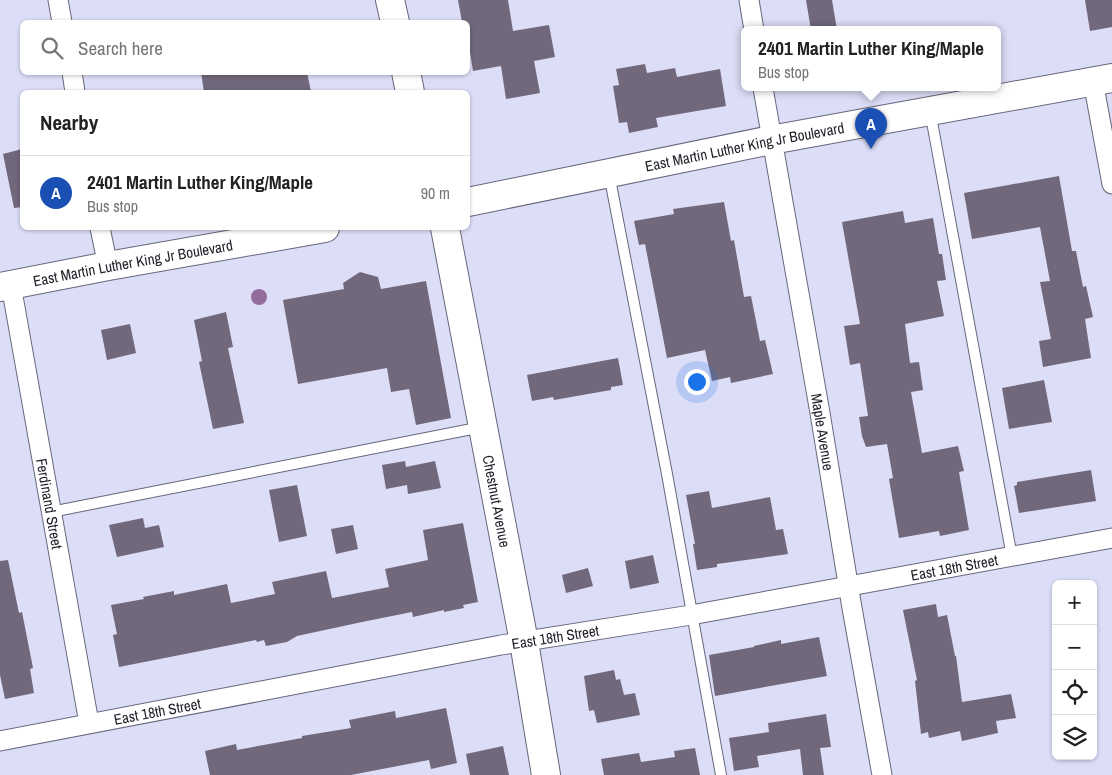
<!DOCTYPE html>
<meta charset="utf-8">
<style>
:root{--surface:#fff;--page:#f6f6f6;--text:#222;--muted:#767676;--line:#e0e0e0;--accent:#ad4c0b}
body{margin:0;font-family:"Archivo Narrow",sans-serif;background:var(--page);color:var(--text)}
.controls{position:absolute;right:15px;bottom:15px;display:grid;overflow:hidden;border-radius:8px;box-shadow:0 1px 4px #0004}
.controls button{width:45px;height:45px;display:grid;place-items:center;padding:0;border:0;border-bottom:1px solid var(--line);background:var(--surface);color:var(--text);font:25px sans-serif}
.you{position:absolute;left:696px;top:381px;width:18px;height:18px;margin:-12px;border:4px solid #fff;border-radius:50%;background:#1a73e8;box-shadow:0 0 0 8px #1a73e833}
.badge{display:grid;place-items:center;width:32px;height:32px;border-radius:50%;background:var(--accent);color:#fff;font-size:16px;font-weight:700}
.pin{position:absolute;translate:-50% -41px;filter:drop-shadow(0 1px 2px #0008)}
.pin::after{content:'';position:absolute;top:26px;width:18px;height:15px;background:inherit;clip-path:polygon(0 0,100% 0,50% 100%)}
.popup{position:absolute;left:741px;top:26px;width:260px;height:65px;box-sizing:border-box;display:grid;place-content:center;border-radius:8px;background:var(--surface);filter:drop-shadow(0 1px 4px #0005);font-size:16px;white-space:nowrap;color:var(--muted)}
.popup b{font-size:19px;color:var(--text)}
.popup::after{content:'';position:absolute;left:50%;top:100%;margin-left:-10px;border:10px solid transparent;border-top-color:var(--surface)}
.list{margin:0;padding:0;list-style:none}
h2{display:flex;justify-content:space-between;align-items:center;height:65px;margin:0;padding:0 20px;font-size:21px}
h2 small{font-size:16px;font-weight:400;color:var(--muted)}
.list li{display:grid;grid-template-columns:32px 1fr auto;gap:15px;align-items:center;box-sizing:border-box;height:75px;padding:0 20px;border-top:1px solid var(--line)}
.list b{display:block;font-size:19px;white-space:nowrap}
.list p{margin:0;font-size:16px;white-space:nowrap;color:var(--muted)}
.list em{font-size:16px;font-style:normal;color:var(--muted)}
.icon{flex:none;width:28px;height:28px;fill:none;stroke:currentColor;stroke-width:2;stroke-linecap:round;stroke-linejoin:round}
.map{position:relative;flex:none;width:1112px;height:775px;overflow:hidden}
.search{position:absolute;background:var(--surface);box-shadow:0 1px 4px #0004;left:20px;top:20px;width:450px;height:55px;display:flex;align-items:center;gap:12px;box-sizing:border-box;padding:0 18px;border-radius:8px;color:var(--muted);font-size:19px}
.panel{position:absolute;background:var(--surface);box-shadow:0 1px 4px #0004;left:20px;top:90px;width:450px;height:140px;border-radius:8px}
.map>svg:first-child{display:block}
.building{fill:#72687c}
.lines{fill:none;stroke-linecap:round;stroke-linejoin:round}
.lane-casing{stroke:#66677c;stroke-width:12}
.street-casing{stroke:#66677c;stroke-width:21}
.secondary-casing{stroke:#66677c;stroke-width:30}
.primary-casing{stroke:#66677c;stroke-width:30}
.lane{stroke:#fff;stroke-width:10}
.street{stroke:#fff;stroke-width:19}
.secondary{stroke:#fff;stroke-width:28}
.primary{stroke:#fff;stroke-width:28}
.tree{fill:#926c9a}
.labels{text-anchor:middle;dominant-baseline:central;stroke-width:4;stroke-linejoin:round;paint-order:stroke}
.street-label{font-size:15px;fill:#1f1f28;stroke:#eaebff}
</style>
<div class="map">
<svg width="1112" height="775" viewBox="0 0 1112 775">
<rect width="100%" height="100%" fill="#dcddf6"/>
<!-- building -->
<g class="building">
<polygon points="458,0 508,0 513,31 549,25 555,57 534,61 540,93 506,99 501,66 473,71 468,40 468,22 462,22"/>
<polygon points="806,0 832,0 837,30 811,30"/>
<polygon points="1085,0 1112,0 1112,27 1090,31"/>
<polygon points="645,64 647,73 675,68 677,77 720,69 726,106 656,118 658,127 629,133 627,122 619,123 613,86 619,85 616,69"/>
<polygon points="201,72 307,72 311,92 204,92"/>
<polygon points="22,149 22,207 14,208 3,154"/>
<polygon points="1059,176 1072,251 1076,251 1083,287 1086,286 1093,317 1085,319 1091,358 1043,367 1039,341 1051,339 1040,282 1050,281 1040,227 972,239 964,193"/>
<polygon points="724,202 731,241 734,240 744,297 751,296 760,341 765,340 773,374 731,383 730,377 712,381 705,350 667,358 645,244 639,245 634,221 674,214 673,209"/>
<polygon points="903,211 905,223 933,218 939,254 942,254 946,280 937,281 944,316 905,324 910,363 919,362 923,390 911,392 922,453 958,446 964,471 959,472 969,530 940,536 939,531 899,538 889,479 893,478 887,444 866,447 862,436 859,417 868,416 860,363 850,365 844,326 860,324 842,222"/>
<polygon points="360,272 378,277 381,289 426,281 451,418 416,425 409,389 391,392 387,368 298,384 283,300 344,289 343,283"/>
<polygon points="226,312 233,347 228,348 244,423 213,429 199,362 202,361 194,320"/>
<polygon points="130,324 136,353 107,360 101,330"/>
<polygon points="618,358 623,385 611,387 611,390 554,400 553,397 532,401 527,375"/>
<polygon points="1044,380 1052,422 1009,429 1002,388"/>
<polygon points="405,461 406,467 435,461 441,488 408,494 407,485 386,489 382,465"/>
<polygon points="1091,470 1096,501 1019,513 1014,486 1017,485 1017,482"/>
<polygon points="297,485 307,536 279,542 269,490"/>
<polygon points="709,491 712,508 770,497 776,530 783,529 788,554 717,564 717,567 697,570 693,544 695,544 686,495"/>
<polygon points="143,518 145,528 159,525 164,547 117,557 109,525"/>
<polygon points="463,523 478,602 463,605 464,608 444,612 444,610 413,617 412,612 362,622 297,636 287,642 266,646 264,640 257,642 256,640 119,667 113,635 117,634 111,605 144,599 143,597 174,591 174,595 227,584 231,603 275,594 272,582 326,571 332,598 389,587 385,569 428,560 423,530"/>
<polygon points="353,525 358,549 336,554 331,529"/>
<polygon points="653,555 659,583 630,589 625,561"/>
<polygon points="8,560 19,613 22,612 33,668 30,669 34,693 5,699 0,675 0,561"/>
<polygon points="588,568 593,586 566,593 562,575"/>
<polygon points="936,604 938,617 947,615 955,656 956,656 962,702 1011,694 1016,718 996,721 998,733 962,741 960,731 929,738 928,732 921,734 915,681 917,680 903,610"/>
<polygon points="819,637 827,676 715,696 709,655 754,647 754,646 781,640 781,644"/>
<polygon points="614,670 616,680 620,679 624,695 635,693 640,715 597,723 594,710 589,711 584,676"/>
<polygon points="446,708 457,763 431,769 429,760 351,775 210,775 205,751 236,744 237,750 302,738 302,736 351,728 349,720 395,711 396,718"/>
<polygon points="826,714 831,747 820,748 824,775 803,775 800,749 757,756 759,767 734,771 729,738 769,732 768,723"/>
<polygon points="503,746 509,775 470,775 466,754"/>
<polygon points="695,748 700,775 604,775 601,759 639,753 641,762 675,757 674,751"/>
</g>
<g class="lines">
<!-- lane casing -->
<g class="lane-casing">
<g id="lane">
<polyline points="930,111 1012,557"/>
<polyline points="609,174 667,474 721,775"/>
<polyline points="51,512 482,427"/>
</g>
</g>
<!-- street casing -->
<g class="street-casing">
<g id="street">
<polyline points="58,0 62,22"/>
<polyline points="749,0 754,30"/>
<polyline points="72,72 75,92"/>
<polyline points="1093,81 1112,184"/>
<path id="s1" d="M 763,88 L 820,413 L 852,608 L 882,775"/>
<polyline points="100,228 108,266"/>
<path id="s2" d="M 11,285 L 89,723"/>
<path id="s3" d="M 0,741 L 501,645 L 691,615 L 1112,538"/>
</g>
</g>
<!-- secondary casing -->
<g class="secondary-casing">
<g id="secondary">
<polyline points="390,0 395,22"/>
<polyline points="406,72 410,92"/>
<path id="s4" d="M 445,228 L 524,642 L 546,775"/>
</g>
</g>
<!-- primary casing -->
<g class="primary-casing">
<g id="primary">
<path id="s5" d="M 468,202 L 771,140 L 1112,78"/>
<path id="s6" d="M 0,287 L 108,266 L 325,228"/>
</g>
</g>
<!-- lane -->
<use href="#lane" class="lane"/>
<!-- street -->
<use href="#street" class="street"/>
<!-- secondary -->
<use href="#secondary" class="secondary"/>
<!-- primary -->
<use href="#primary" class="primary"/>
</g>
<!-- trees -->
<circle class="tree" cx="259" cy="297" r="8"/>
<g class="labels">
<!-- street labels -->
<g class="street-label">
<text stroke="none"><textPath href="#s5" startOffset="282">East Martin Luther King Jr Boulevard</textPath></text>
<text stroke="none"><textPath href="#s6" startOffset="135">East Martin Luther King Jr Boulevard</textPath></text>
<text stroke="none"><textPath href="#s1" startOffset="349">Maple Avenue</textPath></text>
<text stroke="none"><textPath href="#s4" startOffset="278">Chestnut Avenue</textPath></text>
<text stroke="none"><textPath href="#s2" startOffset="222">Ferdinand Street</textPath></text>
<text stroke="none"><textPath href="#s3" startOffset="970">East 18th Street</textPath></text>
<text stroke="none"><textPath href="#s3" startOffset="565">East 18th Street</textPath></text>
<text stroke="none"><textPath href="#s3" startOffset="160">East 18th Street</textPath></text>
</g>
</g>
</svg>
<div class="controls">
<button>+</button>
<button>−</button>
<button><svg class="icon" aria-label="locate" viewBox="0 0 24 24"><circle cx="12" cy="12" r="6"/><path d="M12 2v4M12 18v4M2 12h4M18 12h4"/></svg></button>
<button><svg class="icon" aria-label="layers" viewBox="0 0 24 24"><path d="M12 4l9 5-9 5-9-5zM3 14l9 5 9-5"/></svg></button>
</div>
<div class="you"></div>
<div class="pin badge" style="left:871px;top:149px;background:#1a4fb4">A</div>
<div class="popup"><b>2401 Martin Luther King/Maple</b>Bus stop</div>
<div class="search"><svg class="icon" aria-label="search" viewBox="0 0 24 24"><circle cx="10" cy="10" r="6"/><path d="M15 15l6 6"/></svg>Search here</div>
<section class="panel">
<h2>Nearby<small></small></h2>
<ul class="list">
<li><span class="badge" style="background:#1a4fb4">A</span><div><b>2401 Martin Luther King/Maple</b><p>Bus stop</p></div><em>90 m</em></li>
</ul>
</section>
</div>
